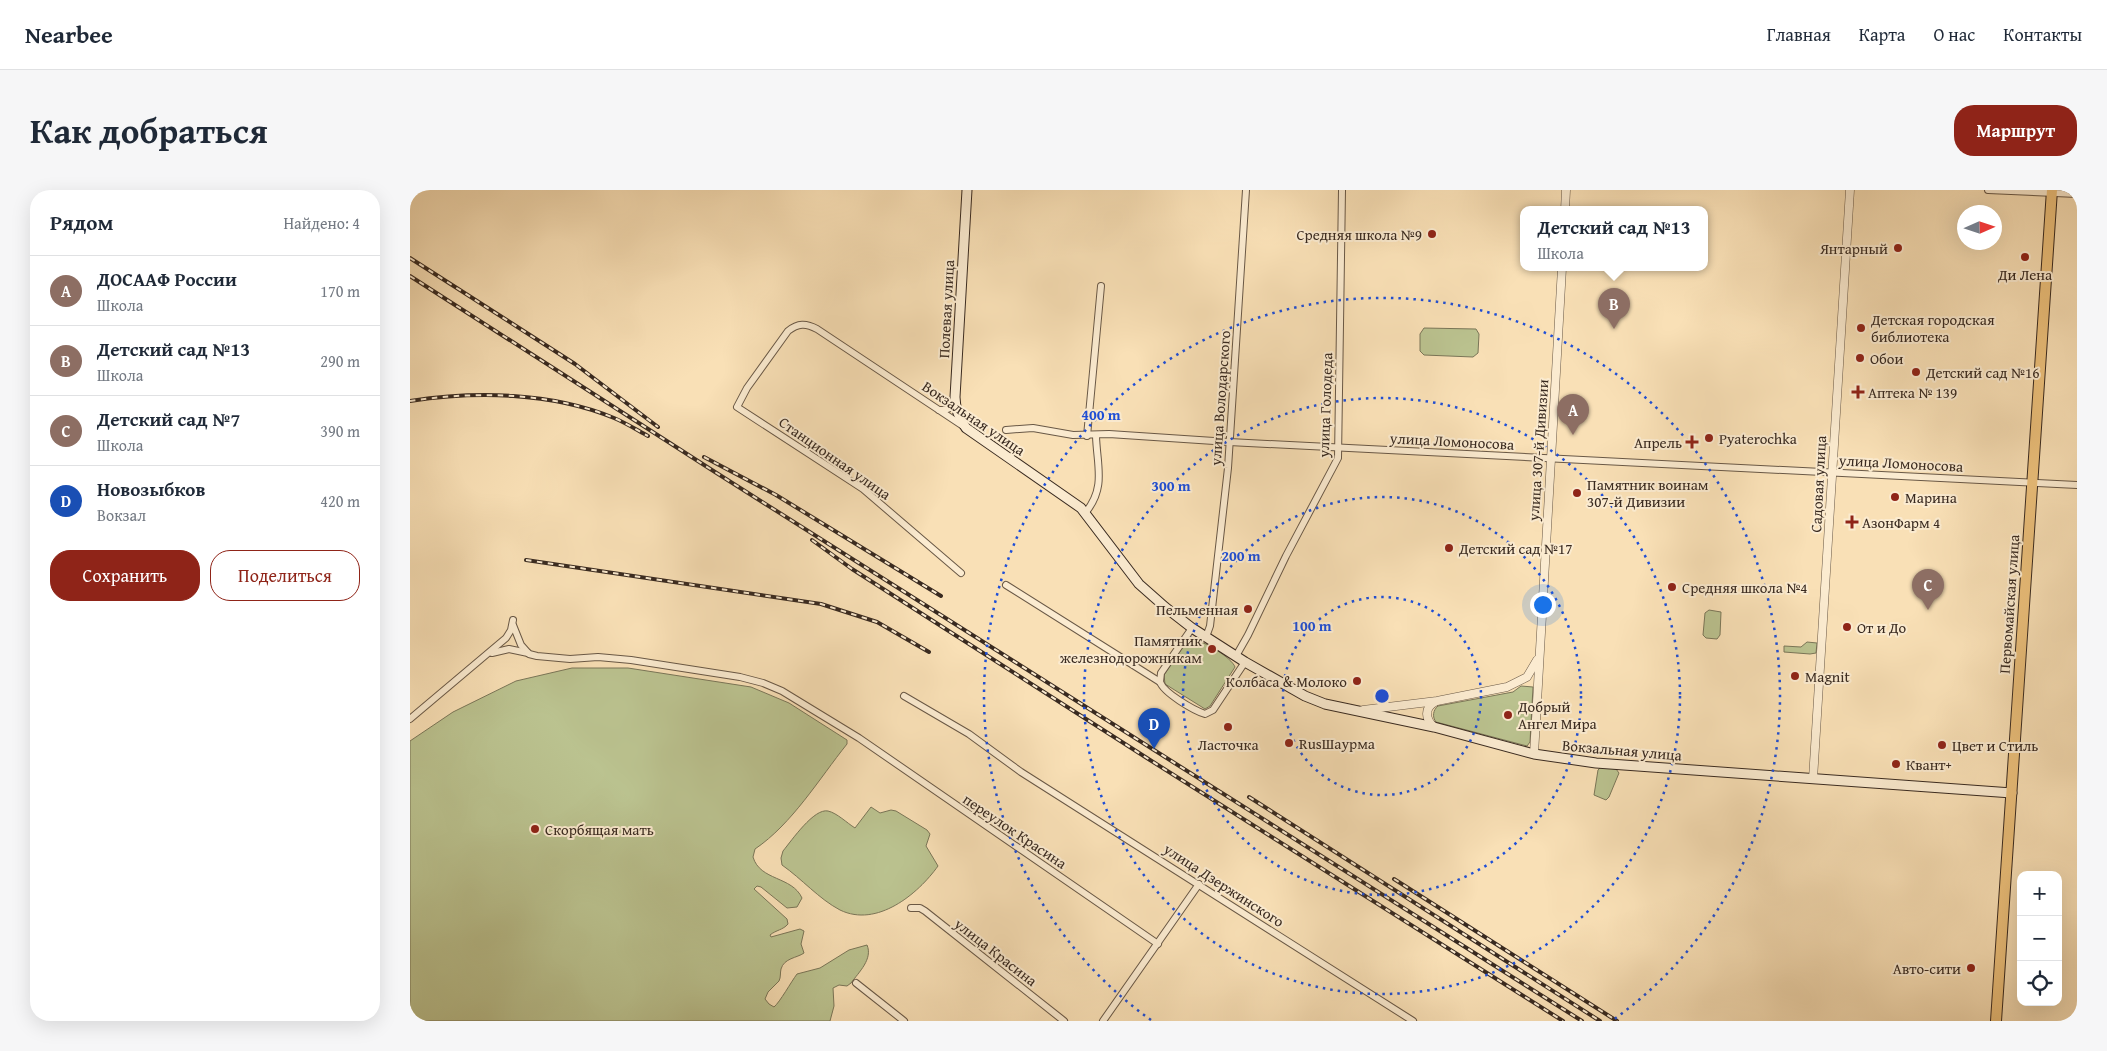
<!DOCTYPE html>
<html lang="ru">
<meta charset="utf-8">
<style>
:root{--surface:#fff;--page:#f6f6f7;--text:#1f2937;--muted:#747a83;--line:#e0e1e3;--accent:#8f2418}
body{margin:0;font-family:"Gentium Book Plus",serif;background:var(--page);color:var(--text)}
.controls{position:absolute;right:15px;bottom:15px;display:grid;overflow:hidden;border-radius:10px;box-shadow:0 5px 20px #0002}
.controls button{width:45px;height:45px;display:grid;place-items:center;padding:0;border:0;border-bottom:1px solid var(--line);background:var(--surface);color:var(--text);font:25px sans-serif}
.compass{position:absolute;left:1547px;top:15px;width:45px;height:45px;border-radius:50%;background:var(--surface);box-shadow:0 5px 20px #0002;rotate:87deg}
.you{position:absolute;left:1132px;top:414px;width:18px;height:18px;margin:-12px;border:4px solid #fff;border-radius:50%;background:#1a73e8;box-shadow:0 0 0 8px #1a73e833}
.badge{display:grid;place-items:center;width:32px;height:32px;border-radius:50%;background:var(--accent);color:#fff;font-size:16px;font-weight:700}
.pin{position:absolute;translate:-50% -41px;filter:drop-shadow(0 1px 2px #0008)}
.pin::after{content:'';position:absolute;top:26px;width:18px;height:15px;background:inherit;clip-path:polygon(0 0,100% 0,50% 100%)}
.popup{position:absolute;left:1110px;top:16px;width:188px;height:65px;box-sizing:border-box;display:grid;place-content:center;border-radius:10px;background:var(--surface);filter:drop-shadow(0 1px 4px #0005);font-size:16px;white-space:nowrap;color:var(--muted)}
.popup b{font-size:19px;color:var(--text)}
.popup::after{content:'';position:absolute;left:50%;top:100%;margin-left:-10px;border:10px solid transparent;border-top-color:var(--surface)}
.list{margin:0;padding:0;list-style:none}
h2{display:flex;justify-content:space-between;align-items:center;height:65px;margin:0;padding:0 20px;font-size:21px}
h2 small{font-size:16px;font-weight:400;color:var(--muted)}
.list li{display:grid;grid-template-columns:32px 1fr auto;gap:15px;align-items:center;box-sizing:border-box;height:70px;padding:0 20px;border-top:1px solid var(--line)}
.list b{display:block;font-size:19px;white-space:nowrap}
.list p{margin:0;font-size:16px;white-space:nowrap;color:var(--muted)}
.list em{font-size:16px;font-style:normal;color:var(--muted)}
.actions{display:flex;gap:10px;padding:15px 20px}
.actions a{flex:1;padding:11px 0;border:1px solid var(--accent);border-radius:20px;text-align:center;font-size:18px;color:var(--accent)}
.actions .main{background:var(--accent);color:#fff}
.icon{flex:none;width:28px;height:28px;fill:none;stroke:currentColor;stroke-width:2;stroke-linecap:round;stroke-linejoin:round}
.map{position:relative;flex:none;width:1667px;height:831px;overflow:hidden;border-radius:20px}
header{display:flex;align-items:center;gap:30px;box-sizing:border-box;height:70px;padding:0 25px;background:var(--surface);border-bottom:1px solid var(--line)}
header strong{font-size:24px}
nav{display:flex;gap:28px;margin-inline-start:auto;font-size:18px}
.intro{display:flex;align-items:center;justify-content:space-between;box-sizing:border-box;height:120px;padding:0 30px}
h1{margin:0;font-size:35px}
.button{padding:12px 22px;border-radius:20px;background:var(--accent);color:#fff;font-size:18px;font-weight:700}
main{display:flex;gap:30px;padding:0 30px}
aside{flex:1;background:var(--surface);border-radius:20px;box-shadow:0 5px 20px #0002}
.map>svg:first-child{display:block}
.green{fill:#bbc390;stroke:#7a7658}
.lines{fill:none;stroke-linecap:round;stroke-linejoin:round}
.minor-casing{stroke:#695846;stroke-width:8}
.tertiary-casing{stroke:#695846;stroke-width:9}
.secondary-casing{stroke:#392a20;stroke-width:11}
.primary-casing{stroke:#392a20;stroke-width:12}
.minor{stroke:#fbebd0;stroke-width:6}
.tertiary{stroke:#fbebd0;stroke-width:8}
.secondary{stroke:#fbebd0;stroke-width:9}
.primary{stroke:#ecc07b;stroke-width:10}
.rail-casing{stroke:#392a20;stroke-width:4}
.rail{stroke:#fbebd0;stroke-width:2;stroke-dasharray:5.5;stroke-linecap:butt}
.ring{fill:none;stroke:#1d4ed8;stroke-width:2.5;stroke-dasharray:2.5 5}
.poi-dot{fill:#8f2418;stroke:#fbebd0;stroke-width:2}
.labels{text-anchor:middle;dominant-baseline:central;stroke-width:4;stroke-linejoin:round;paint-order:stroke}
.poi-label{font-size:15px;fill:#392a20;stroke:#fbebd0;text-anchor:start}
.street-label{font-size:15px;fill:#392a20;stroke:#fbebd0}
.centre{fill:#1d4ed8;stroke:#fbebd0;stroke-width:2.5}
.ring-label{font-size:15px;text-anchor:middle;font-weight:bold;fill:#1d4ed8;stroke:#fbebd0;stroke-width:4;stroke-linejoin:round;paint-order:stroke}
</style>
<header>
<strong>Nearbee</strong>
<nav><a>Главная</a><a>Карта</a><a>О нас</a><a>Контакты</a></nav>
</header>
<div class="intro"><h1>Как добраться</h1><a class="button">Маршрут</a></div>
<main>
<aside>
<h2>Рядом<small>Найдено: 4</small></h2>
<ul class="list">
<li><span class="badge" style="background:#8d6e63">A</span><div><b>ДОСААФ России</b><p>Школа</p></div><em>170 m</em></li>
<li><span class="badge" style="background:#8d6e63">B</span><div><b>Детский сад №13</b><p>Школа</p></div><em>290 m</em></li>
<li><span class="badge" style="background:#8d6e63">C</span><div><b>Детский сад №7</b><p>Школа</p></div><em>390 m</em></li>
<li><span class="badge" style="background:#1a4fb4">D</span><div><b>Новозыбков</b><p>Вокзал</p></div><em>420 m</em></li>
</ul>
<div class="actions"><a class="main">Сохранить</a><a>Поделиться</a></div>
</aside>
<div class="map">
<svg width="1667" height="831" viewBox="0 0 1667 831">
<rect width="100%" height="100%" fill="#f9e0b6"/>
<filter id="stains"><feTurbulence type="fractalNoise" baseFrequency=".004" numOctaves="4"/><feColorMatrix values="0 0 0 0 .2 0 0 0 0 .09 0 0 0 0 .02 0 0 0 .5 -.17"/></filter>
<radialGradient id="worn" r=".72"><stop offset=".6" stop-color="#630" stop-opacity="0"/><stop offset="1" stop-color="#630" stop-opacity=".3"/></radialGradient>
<!-- green -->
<g class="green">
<polygon points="1014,138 1066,139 1069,144 1068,163 1063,167 1014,165 1010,161 1010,144"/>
<polygon points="1299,420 1311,422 1310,445 1307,449 1296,448 1293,445 1295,423"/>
<path d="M 783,450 C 793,450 822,468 825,477 L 800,516 L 795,519 L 755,494 L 754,485 L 775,454 Z"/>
<polygon points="1397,452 1407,453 1406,463 1400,464 1374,462 1374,456 1391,457"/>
<path d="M 162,478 L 218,478 L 341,497 L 379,513 L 437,550 L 437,554 C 409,589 382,634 345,659 L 343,667 C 350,691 382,686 392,708 L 387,717 L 377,718 L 351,697 L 347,696 L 344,699 L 377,729 L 378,734 C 373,740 366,740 360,745 L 361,747 L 390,739 L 394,741 L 391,754 L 394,763 C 387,768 374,768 371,779 C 370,783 371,787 369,791 L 358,802 L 355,809 L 359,814 L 364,817 C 370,812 381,792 387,784 L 410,778 L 439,760 L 457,755 C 463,769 449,782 441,793 L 437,796 L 429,795 L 423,798 L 424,816 L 420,831 L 0,831 L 0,551 L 43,522 L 106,491 Z"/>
<path d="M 1111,496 L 1123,497 L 1120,552 L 1117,556 L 1026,532 C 1022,527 1023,520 1028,516 L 1103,502 Z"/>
<polygon points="1191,577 1206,579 1209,583 1199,607 1196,610 1184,605 1188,580"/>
<path d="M 461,617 L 470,623 L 481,620 L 486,621 L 517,640 L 520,644 L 516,656 L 528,676 C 508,704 467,738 430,720 C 409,709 392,689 372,675 L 371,668 L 373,661 C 382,650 404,618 418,621 C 427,623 437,633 445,638 Z"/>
</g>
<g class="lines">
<!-- minor casing -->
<g class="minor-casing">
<g id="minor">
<polyline points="1578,0 1667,4"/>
<polyline points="529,220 535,220 540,218 544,209"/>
<polyline points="596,240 623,238 663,245 699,244 819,252 1667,295"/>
<polyline points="677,246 691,96"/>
<path d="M 676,322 C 696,297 687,276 686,246"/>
<path d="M 551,383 L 453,299 L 327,217 L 337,198 L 378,141 C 388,133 396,133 407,139 L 553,236"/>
<polyline points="596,395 750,492"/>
<polyline points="103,435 111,455 119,464 127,466 160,469 188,467 221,470 330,487 353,493 372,501 449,548 748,754"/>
<path d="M 782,438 L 751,483 L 750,492 C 754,503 783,520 795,524 L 803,520 L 835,472"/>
<polyline points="796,447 800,436 818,278 836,0"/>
<polyline points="82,463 99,459 118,463"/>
<polyline points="826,466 838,445 876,366 928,268 932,0"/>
<polyline points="494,506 559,544 611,582 1003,831"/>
<polyline points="0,529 96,448 101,440 103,430"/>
<polyline points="501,718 510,718 515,721 654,831"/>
<polyline points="446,793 494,831"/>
<polyline points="693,831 789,694"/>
</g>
</g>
<!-- tertiary casing -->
<g class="tertiary-casing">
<g id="tertiary">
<polyline points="1155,20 1156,0"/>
<polyline points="953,520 1027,511 1097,497 1117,487 1127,470"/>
<path d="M 1024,537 C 1015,529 1014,518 1025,512"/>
<polyline points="1124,564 1152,78"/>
<polyline points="1403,589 1440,0"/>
</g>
</g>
<!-- secondary casing -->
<g class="secondary-casing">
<path id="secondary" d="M 557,0 L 545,207 C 545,219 549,228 556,238 L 671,318 L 729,394 L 755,417 L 782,438 L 835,472 L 895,506 L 915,514 L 1024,537 L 1124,564 L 1186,573 L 1602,603"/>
</g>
<!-- primary casing -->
<g class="primary-casing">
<polyline id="primary" points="1586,831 1642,0"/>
</g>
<!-- minor -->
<use href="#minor" class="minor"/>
<!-- tertiary -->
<use href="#tertiary" class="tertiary"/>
<!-- secondary -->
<use href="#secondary" class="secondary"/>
<!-- primary -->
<use href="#primary" class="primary"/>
<!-- rail casing -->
<g class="rail-casing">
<g id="rail">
<polyline points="0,68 165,174 248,237"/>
<polyline points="0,86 305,282 1172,831"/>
<path d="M 0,211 C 66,201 141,202 204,228 C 216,233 227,240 238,246"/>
<polyline points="294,267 366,305 531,406"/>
<polyline points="402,350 442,379 740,570 1153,831"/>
<polyline points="116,370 411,414 467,432 519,462"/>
<polyline points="839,607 1190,831"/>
<polyline points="984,689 1207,831"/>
</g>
</g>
<!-- rail -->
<use href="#rail" class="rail"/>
</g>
<!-- distance rings -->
<g class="ring">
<circle cx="972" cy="506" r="99"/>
<circle cx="972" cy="506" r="199"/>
<circle cx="972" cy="506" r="298"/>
<path d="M741 830A398 398 0 1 1 1203 830"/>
</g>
<!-- markers -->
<g class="poi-dot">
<circle cx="1022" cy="44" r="5"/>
<circle cx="1488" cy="58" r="5"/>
<circle cx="1615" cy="67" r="5"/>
<circle cx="1451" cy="138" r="5"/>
<circle cx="1450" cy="168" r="5"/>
<circle cx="1506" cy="182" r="5"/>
<path d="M1445.5 194.5h5v5h5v5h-5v5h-5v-5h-5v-5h5z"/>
<circle cx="1299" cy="248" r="5"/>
<path d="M1279.5 244.5h5v5h5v5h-5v5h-5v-5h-5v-5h5z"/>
<circle cx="1167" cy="303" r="5"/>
<circle cx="1485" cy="307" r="5"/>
<path d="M1439.5 324.5h5v5h5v5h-5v5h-5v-5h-5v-5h5z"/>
<circle cx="1039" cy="358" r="5"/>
<circle cx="1262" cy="397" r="5"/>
<circle cx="838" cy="419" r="5"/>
<circle cx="1437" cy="437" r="5"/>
<circle cx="802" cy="459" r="5"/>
<circle cx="1385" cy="486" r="5"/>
<circle cx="947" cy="491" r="5"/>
<circle cx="1098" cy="525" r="5"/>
<circle cx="818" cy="537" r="5"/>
<circle cx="879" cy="553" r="5"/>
<circle cx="1532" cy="555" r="5"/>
<circle cx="1486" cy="574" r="5"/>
<circle cx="125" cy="639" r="5"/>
<circle cx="1561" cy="778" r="5"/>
</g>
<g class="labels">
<!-- poi labels -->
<g class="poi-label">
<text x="1012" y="44" text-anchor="end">Средняя школа №9</text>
<text x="1478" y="58" text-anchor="end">Янтарный</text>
<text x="1615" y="84" text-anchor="middle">Ди Лена</text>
<text x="1461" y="129">Детская городская<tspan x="1461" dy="17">библиотека</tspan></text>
<text x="1460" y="168">Обои</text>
<text x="1516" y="182">Детский сад №16</text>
<text x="1458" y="202">Аптека № 139</text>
<text x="1309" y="248">Pyaterochka</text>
<text x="1272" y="252" text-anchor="end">Апрель</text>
<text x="1177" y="294">Памятник воинам<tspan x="1177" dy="17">307-й Дивизии</tspan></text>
<text x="1495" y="307">Марина</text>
<text x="1452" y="332">АзонФарм 4</text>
<text x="1049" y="358">Детский сад №17</text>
<text x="1272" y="397">Средняя школа №4</text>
<text x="828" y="419" text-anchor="end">Пельменная</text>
<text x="1447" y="437">От и До</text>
<text x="792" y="450" text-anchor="end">Памятник<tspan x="792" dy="17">железнодорожникам</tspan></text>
<text x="1395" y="486">Magnit</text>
<text x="937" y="491" text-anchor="end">Колбаса &amp; Молоко</text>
<text x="1108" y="516">Добрый<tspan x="1108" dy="17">Ангел Мира</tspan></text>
<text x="889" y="553">RusШаурма</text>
<text x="818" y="554" text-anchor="middle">Ласточка</text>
<text x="1542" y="555">Цвет и Стиль</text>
<text x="1496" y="574">Квант+</text>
<text x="135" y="639">Скорбящая мать</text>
<text x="1551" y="778" text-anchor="end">Авто-сити</text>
</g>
<!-- street labels -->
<g class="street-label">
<text transform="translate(536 119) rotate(-87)">Полевая улица</text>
<text transform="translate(810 208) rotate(-86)">улица Володарского</text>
<text transform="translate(915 215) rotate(-88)">улица Голодеда</text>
<text transform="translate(564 228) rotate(34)">Вокзальная улица</text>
<text transform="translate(1042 251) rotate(3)">улица Ломоносова</text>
<text transform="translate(1128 260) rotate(-86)">улица 307-й Дивизии</text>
<text transform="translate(425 268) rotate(35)">Станционная улица</text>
<text transform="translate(1491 273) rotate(3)">улица Ломоносова</text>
<text transform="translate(1408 294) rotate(-87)">Садовая улица</text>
<text transform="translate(1599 414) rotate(-86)">Первомайская улица</text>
<text transform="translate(1212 560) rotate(5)">Вокзальная улица</text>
<text transform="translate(605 641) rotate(34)">переулок Красина</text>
<text transform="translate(814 695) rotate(33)">улица Дзержинского</text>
<text transform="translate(586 762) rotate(38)">улица Красина</text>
</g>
</g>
<circle cx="972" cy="506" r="8" class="centre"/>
<g class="ring-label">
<text x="691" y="230">400 m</text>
<text x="761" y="301">300 m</text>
<text x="831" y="371">200 m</text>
<text x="902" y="441">100 m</text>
</g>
<rect width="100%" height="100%" filter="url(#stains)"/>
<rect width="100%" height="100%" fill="url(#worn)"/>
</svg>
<div class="controls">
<button>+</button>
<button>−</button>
<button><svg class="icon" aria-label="locate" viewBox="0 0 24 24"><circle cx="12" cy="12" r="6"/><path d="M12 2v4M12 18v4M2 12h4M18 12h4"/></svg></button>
</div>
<svg class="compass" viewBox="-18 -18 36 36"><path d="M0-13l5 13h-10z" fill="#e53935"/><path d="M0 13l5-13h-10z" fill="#747a83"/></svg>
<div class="you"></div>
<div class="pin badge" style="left:1163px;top:245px;background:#8d6e63">A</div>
<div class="pin badge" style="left:1204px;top:139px;background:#8d6e63">B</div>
<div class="popup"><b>Детский сад №13</b>Школа</div>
<div class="pin badge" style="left:1518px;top:420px;background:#8d6e63">C</div>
<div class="pin badge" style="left:744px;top:559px;background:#1a4fb4">D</div>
</div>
</main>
